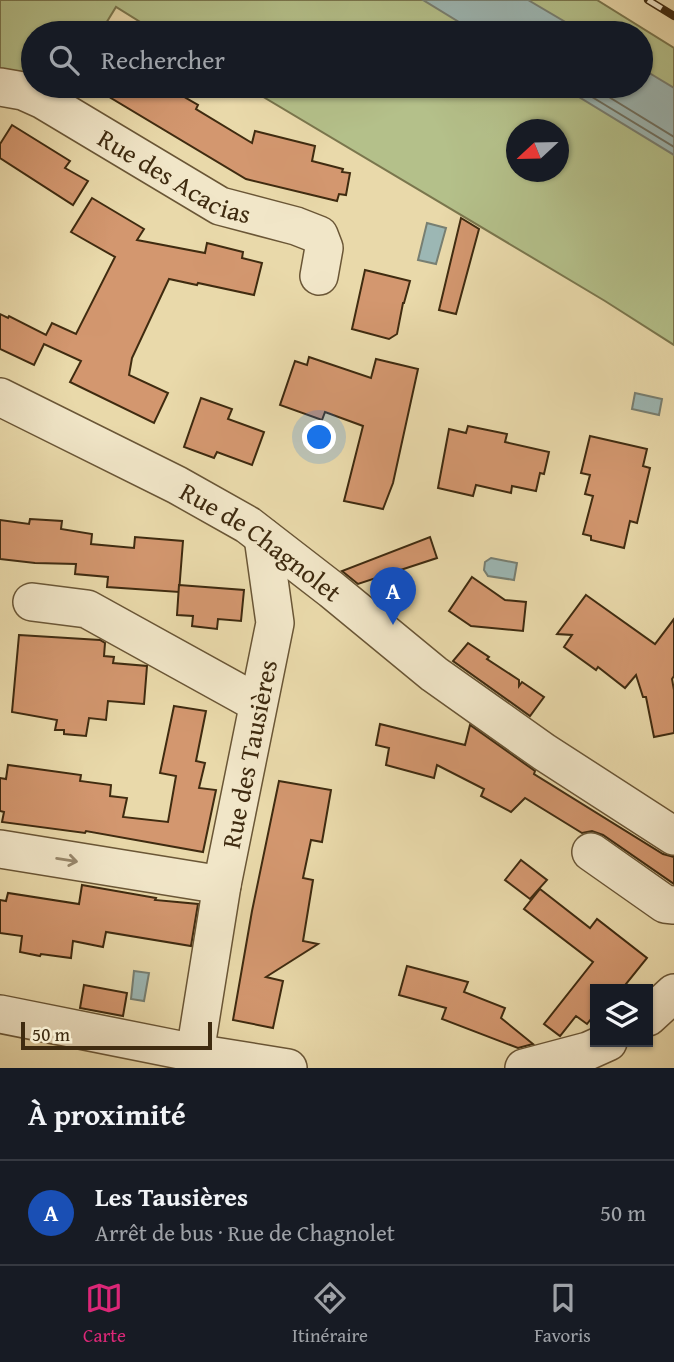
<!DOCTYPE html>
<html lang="fr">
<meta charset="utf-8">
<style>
:root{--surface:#171b24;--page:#242831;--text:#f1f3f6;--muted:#9ea1a6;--line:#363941;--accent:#db2777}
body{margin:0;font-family:"Gentium Book Plus",serif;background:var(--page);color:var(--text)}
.controls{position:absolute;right:21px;bottom:21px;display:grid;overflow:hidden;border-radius:0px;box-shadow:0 2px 5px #0004}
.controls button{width:63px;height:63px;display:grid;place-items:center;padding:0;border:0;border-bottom:2px solid var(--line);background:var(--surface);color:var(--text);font:35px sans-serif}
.compass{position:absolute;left:506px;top:119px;width:63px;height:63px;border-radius:50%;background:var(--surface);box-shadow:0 2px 5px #0004;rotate:248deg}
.scale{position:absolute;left:21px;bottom:18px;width:191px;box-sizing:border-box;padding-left:7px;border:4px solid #3f2b10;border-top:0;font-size:19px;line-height:24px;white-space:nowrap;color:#3f2b10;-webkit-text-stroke:5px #f1e6c8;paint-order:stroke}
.you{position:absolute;left:320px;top:438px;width:24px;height:24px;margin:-18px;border:5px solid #fff;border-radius:50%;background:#1a73e8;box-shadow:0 0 0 10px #1a73e833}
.badge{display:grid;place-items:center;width:46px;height:46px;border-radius:50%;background:var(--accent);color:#fff;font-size:23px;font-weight:700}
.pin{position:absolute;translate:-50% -58px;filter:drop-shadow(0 2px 4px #0008)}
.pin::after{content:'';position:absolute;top:37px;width:24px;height:21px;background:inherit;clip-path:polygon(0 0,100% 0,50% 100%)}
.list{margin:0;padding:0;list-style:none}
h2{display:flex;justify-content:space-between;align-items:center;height:91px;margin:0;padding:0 28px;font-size:30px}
h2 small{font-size:23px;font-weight:400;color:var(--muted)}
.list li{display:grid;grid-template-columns:46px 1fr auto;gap:21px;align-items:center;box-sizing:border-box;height:105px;padding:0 28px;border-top:2px solid var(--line)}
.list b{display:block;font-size:26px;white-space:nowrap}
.list p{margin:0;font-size:23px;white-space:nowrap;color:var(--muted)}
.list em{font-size:23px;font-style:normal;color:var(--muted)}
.icon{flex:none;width:38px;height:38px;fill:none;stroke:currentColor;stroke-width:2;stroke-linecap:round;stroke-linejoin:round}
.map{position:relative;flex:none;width:674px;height:1068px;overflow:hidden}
.search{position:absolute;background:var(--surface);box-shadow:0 2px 5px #0004;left:21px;right:21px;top:21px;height:77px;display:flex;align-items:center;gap:18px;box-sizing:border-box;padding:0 24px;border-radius:38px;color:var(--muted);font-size:26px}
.sheet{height:196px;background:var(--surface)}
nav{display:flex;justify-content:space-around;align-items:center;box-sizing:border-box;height:98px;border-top:2px solid var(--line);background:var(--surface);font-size:19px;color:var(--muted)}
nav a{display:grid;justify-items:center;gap:4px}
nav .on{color:var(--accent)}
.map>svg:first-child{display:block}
.green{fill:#b4c08a;stroke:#7a764d;stroke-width:2;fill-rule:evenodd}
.water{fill:#9cb7b4;stroke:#777f72;stroke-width:2}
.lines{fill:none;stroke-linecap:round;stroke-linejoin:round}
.shore{stroke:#6e7162;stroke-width:2}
.building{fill:#d3976f;stroke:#3f2b10;stroke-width:2}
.minor-casing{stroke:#6a5636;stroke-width:40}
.minor{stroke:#f1e6c8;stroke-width:37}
.rail-casing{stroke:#3f2b10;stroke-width:8}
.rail{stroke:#f1e6c8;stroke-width:5;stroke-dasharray:16;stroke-linecap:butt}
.oneway{stroke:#98886c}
.labels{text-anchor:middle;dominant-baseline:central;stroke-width:6;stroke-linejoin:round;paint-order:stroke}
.street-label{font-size:26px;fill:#3f2b10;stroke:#f1e6c8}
</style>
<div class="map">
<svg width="674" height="1068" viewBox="0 0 674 1068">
<rect width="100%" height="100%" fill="#e9d9aa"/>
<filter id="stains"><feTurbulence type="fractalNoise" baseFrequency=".00286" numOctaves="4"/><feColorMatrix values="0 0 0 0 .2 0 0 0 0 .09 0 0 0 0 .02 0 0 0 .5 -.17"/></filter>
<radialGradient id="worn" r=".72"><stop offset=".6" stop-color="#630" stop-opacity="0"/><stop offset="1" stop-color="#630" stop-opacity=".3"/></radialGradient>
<!-- green -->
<path class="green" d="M 0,0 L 597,0 L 674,48 L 674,345 L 605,301 L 245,86 L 641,86 L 641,33 L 158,33 L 116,7 L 100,33 L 33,33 L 33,77 L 0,71 ZM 516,130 L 558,130 L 558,172 L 516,172 Z"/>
<!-- water -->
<g class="water">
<polygon points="423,0 528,0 584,33 477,33"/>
<polygon points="641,68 674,88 674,155 561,86 641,86"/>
<polygon points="427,223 446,228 436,264 418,260"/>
<polygon points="635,393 662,399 659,415 632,409"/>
<polygon points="491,558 517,563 514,580 488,576 484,570 485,562"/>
<polygon points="134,971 149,973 144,1001 131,999"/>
</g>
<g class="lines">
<!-- shore -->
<g class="shore">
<polyline points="574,86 674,147"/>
<polyline points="591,86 674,137"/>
</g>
</g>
<!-- building -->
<g class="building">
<polygon points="91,86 165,86 198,105 196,109 252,143 255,131 315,146 312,161 343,169 342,172 350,173 346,195 339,194 337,201 246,179"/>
<polygon points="12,125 70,161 65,168 88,181 73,205 0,158 0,144"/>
<polygon points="92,198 144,229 137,240 205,253 207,243 243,252 242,258 262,263 254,295 198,283 197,285 169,279 132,358 129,375 168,393 154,423 70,382 81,361 44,344 34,365 0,349 0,314 8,318 9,316 46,335 52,323 76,334 115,257 71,232"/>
<polygon points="461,218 479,229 456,314 439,310"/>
<polygon points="365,270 410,281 404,303 403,303 397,334 389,339 352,329"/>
<polygon points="309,357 371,378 376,359 418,369 393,483 383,509 344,501 363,426 325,412 322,420 280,405 295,361 307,365"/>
<polygon points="201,398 232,409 228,419 264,432 252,465 217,452 214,458 184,447"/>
<polygon points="468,426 507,434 505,442 549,452 544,474 540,473 536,491 512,486 511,493 476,485 473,496 438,488 449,429 466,433"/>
<polygon points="590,436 647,449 643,466 650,468 637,523 630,521 624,548 591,540 591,536 583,534 593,496 585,494 590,475 581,473"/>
<polygon points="30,519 62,521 61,529 92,534 91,544 134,548 135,537 183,541 179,592 107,587 108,577 75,574 76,564 35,563 0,559 0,520 29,524"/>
<polygon points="430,537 437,558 358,584 342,571"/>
<polygon points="472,577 505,600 526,602 523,631 471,626 449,611"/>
<polygon points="179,585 244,590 241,621 218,619 217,629 192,626 193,616 177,615"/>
<polygon points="586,595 655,644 674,619 674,676 672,679 674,690 674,733 654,737 646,697 643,697 636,675 625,688 598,667 596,670 564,647 572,635 557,634"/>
<polygon points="19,635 100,640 105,643 104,656 114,657 113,663 147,666 144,704 108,701 106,720 89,718 86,736 64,734 64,730 55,730 57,720 12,712"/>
<polygon points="468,643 489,657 487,659 519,680 519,686 522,682 544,697 530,716 453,661"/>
<polygon points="174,706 206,711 196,761 205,763 199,788 216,790 203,852 86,831 85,833 2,822 4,812 0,811 0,778 6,779 8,765 81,775 80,781 111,785 110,796 127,798 123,817 168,822 176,776 160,773"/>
<polygon points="380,724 465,745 470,725 535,771 534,774 663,854 674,857 674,884 603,835 592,831 582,833 525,798 511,812 481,796 484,789 437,765 434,778 386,765 389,748 376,745"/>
<polygon points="279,781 331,790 322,842 311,840 303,878 313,880 303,941 318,944 266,977 283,981 273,1028 233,1020 252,911"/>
<polygon points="521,860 547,880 530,899 505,880"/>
<polygon points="82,885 156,898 155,900 198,904 191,946 106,932 103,947 73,941 71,958 41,954 40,956 20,952 22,936 0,933 0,900 6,901 8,893 79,904"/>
<polygon points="540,889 590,928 597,919 647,958 622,989 595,989 595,1014 587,1024 576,1016 560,1036 544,1024 593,962 524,909"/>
<polygon points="407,966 468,982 464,992 505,1008 501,1018 533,1044 518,1048 442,1019 446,1008 399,995"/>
<polygon points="84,985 127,993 123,1016 80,1008"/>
</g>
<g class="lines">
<!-- minor casing -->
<g class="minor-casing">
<g id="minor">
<path id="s1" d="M 0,87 L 23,91 L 43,100 L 220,206 L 296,226 L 319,235 L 324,248 L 319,276"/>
<path id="s2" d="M 0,397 L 177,485 L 248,525 L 332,590 L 434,674 L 544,752 L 674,836"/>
<polyline points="32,602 87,609 257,703"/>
<polyline points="0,849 222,885"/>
<polyline points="591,852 665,904 674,905"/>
<polyline points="0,1014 195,1053 288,1068"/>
<polyline points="648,1017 674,993"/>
<path id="s3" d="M 195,1053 L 222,885 L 275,623 L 263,537"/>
<polyline points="524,1068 588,1051 608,1042"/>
</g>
</g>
<!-- minor -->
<use href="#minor" class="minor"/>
<!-- rail casing -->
<g class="rail-casing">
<polyline id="rail" points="648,0 674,16"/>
</g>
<!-- rail -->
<use href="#rail" class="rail"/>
</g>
<!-- one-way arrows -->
<defs><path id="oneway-shaft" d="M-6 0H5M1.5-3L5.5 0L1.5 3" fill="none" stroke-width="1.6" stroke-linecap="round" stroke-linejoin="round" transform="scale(1.75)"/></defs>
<use class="oneway" href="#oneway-shaft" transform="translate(67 860) rotate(9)"/>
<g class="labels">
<!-- street labels -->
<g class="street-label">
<text stroke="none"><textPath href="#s1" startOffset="198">Rue des Acacias</textPath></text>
<text stroke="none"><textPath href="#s2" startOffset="299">Rue de Chagnolet</textPath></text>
<text stroke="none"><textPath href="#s3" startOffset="304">Rue des Tausières</textPath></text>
</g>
</g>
<rect width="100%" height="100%" filter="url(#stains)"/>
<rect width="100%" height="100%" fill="url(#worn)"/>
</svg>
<div class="controls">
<button><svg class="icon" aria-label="layers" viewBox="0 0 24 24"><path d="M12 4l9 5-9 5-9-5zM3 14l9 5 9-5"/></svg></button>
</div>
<svg class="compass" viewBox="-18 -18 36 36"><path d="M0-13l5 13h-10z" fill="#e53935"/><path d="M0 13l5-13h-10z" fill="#9ea1a6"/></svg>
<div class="scale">50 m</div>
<div class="you"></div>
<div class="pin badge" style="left:393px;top:625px;background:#1a4fb4">A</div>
<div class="search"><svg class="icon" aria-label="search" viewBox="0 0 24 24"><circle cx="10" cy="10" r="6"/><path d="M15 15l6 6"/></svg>Rechercher</div>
</div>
<section class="sheet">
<h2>À proximité<small></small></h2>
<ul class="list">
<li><span class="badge" style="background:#1a4fb4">A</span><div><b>Les Tausières</b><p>Arrêt de bus · Rue de Chagnolet</p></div><em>50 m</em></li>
</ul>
</section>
<nav>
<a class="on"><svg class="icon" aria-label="map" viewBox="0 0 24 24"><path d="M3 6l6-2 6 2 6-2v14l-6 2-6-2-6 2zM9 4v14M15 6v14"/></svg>Carte</a>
<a><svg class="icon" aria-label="directions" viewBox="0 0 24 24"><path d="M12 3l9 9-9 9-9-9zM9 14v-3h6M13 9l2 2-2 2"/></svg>Itinéraire</a>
<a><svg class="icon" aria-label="saved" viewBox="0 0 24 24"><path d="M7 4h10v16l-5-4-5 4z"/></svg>Favoris</a>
</nav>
